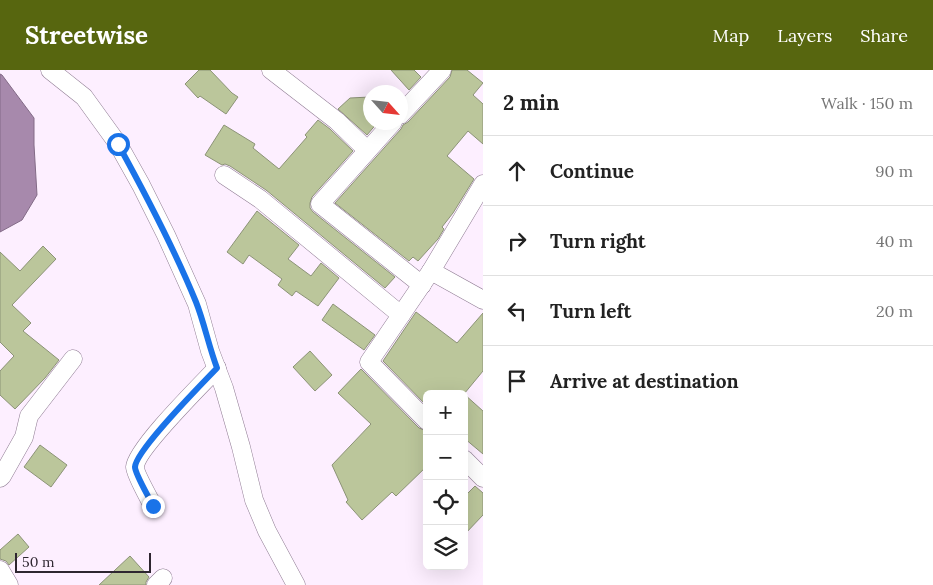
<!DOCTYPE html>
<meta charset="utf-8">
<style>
:root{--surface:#fff;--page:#f2f2f2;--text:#222;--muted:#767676;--line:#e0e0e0;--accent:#57660f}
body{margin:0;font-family:Lora,serif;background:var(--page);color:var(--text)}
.controls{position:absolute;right:15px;bottom:15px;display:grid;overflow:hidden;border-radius:8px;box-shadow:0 5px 20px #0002}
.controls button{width:45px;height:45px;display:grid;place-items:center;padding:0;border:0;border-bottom:1px solid var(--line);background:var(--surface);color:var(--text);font:25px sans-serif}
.compass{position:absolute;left:363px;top:15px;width:45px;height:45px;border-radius:50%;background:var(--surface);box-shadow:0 5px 20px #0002;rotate:117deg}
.scale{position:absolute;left:15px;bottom:12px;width:136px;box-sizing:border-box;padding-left:5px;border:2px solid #2e2630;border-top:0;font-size:14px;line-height:18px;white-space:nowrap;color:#2e2630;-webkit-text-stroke:4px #fdefff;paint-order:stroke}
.stop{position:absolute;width:15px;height:15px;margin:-11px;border:4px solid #1a73e8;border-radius:50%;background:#fff}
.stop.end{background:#1a73e8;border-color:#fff;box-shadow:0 1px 5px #0008}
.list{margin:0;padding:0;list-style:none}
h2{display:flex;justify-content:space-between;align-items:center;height:65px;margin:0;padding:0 20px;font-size:21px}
h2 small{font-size:16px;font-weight:400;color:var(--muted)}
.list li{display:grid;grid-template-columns:32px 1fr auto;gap:15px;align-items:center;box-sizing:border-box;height:70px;padding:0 20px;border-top:1px solid var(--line)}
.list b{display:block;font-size:19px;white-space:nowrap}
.list em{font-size:16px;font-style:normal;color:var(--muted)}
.icon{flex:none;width:28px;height:28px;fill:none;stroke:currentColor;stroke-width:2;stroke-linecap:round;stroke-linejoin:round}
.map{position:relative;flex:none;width:483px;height:515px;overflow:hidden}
header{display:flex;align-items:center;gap:30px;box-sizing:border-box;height:70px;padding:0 25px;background:var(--accent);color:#fff}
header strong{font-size:24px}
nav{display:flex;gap:28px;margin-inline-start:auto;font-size:18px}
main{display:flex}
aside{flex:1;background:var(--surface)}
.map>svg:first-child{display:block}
.water{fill:#a789ac;stroke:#836b87}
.building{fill:#bbc69b;stroke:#8c9377}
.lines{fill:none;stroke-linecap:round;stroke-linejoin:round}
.minor-casing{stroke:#907d94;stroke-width:19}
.minor{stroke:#fff;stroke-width:18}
.route{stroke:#1a73e8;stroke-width:6}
</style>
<header>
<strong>Streetwise</strong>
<nav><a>Map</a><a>Layers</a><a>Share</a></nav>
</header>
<main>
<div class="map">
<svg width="483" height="515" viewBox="0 0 483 515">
<rect width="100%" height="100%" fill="#fdefff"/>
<!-- water -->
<polygon class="water" points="0,4 2,5 34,48 34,75 37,125 22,150 0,162"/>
<!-- building -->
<g class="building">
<polygon points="199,0 210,0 232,23 238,27 226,44 200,26 198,28 185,14"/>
<polygon points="391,0 414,0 421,7 409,20"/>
<polygon points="452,0 467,0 483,13 473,25 483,34 483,74 468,61 447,86 474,109 453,143 442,157 444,159 438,169 418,191 413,187 409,191 335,133 401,59 403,55 408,52 450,7"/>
<polygon points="370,27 370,52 378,52 367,65 338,39 350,28"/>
<polygon points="318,50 330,59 353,81 312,127 310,133 310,138 313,142 395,207 385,218 266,120 230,96 225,94 222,95 205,85 224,55 255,74 253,78 279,99 307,67 305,65"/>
<polygon points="257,141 299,175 288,189 311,206 321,193 339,208 318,236 296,221 292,226 278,215 282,209 249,185 243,194 227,182"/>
<polygon points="43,176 56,189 12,235 31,253 23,261 59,290 45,308 15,339 0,325 0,301 14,286 0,272 0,182 20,201"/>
<polygon points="333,234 375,265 364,280 322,250"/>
<polygon points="416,242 457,273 483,243 483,301 464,324 427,324 427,336 383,291"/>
<polygon points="310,281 332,305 315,321 293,297"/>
<polygon points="361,299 419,358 427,361 427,396 396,426 392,422 362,450 346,432 348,430 332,395 371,354 338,323"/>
<polygon points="464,324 483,341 483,384 464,368"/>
<polygon points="40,375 67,395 51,417 24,397"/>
<polygon points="475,416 483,423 483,445 464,465 464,427"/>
<polygon points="18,464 29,477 9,495 6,491 0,489 0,480"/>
<polygon points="130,486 149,507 146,512 146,515 99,515"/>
</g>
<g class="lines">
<!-- minor casing -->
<g class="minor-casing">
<g id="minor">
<polyline points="50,0 84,27 118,74 141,115 166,165 197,234 210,281 224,318 241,377 254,430 267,461 296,515"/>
<polyline points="271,0 337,51 367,80"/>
<polyline points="400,45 442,0"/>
<polyline points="393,52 320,134 422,215"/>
<polyline points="224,105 260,129 401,245"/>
<polyline points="431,201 483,230"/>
<polyline points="427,351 369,292 431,201 483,114"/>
<polyline points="464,389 483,408"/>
<polyline points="0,408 2,406 24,367 29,346 73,289"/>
<path d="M 153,436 C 149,428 135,404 135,397 C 136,379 202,314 217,298"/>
<polyline points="0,500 9,515"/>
<polyline points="156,515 163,508"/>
</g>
</g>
<!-- minor -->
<use href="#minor" class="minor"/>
</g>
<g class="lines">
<!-- route -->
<path class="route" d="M 118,74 C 146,125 174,178 196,232 C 204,252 209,277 217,298 C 202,314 136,380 135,397 C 135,404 149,427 153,436"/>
</g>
</svg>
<div class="controls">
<button>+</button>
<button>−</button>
<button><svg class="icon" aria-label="locate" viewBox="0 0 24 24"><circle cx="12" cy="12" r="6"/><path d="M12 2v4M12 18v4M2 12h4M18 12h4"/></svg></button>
<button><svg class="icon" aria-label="layers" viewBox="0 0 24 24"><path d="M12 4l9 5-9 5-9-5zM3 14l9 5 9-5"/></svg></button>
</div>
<svg class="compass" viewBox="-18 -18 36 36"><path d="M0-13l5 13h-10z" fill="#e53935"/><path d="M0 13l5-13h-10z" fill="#767676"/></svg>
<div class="scale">50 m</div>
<div class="stop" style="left:118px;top:74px"></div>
<div class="stop end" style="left:153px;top:436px"></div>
</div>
<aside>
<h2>2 min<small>Walk · 150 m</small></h2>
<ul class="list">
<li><svg class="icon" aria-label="ahead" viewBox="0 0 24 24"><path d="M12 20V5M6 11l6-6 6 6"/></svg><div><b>Continue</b></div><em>90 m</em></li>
<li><svg class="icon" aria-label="right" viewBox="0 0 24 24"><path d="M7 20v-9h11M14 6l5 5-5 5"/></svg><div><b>Turn right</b></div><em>40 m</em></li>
<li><svg class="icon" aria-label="left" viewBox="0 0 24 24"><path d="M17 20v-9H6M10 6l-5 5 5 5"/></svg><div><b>Turn left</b></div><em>20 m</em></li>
<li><svg class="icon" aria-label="arrive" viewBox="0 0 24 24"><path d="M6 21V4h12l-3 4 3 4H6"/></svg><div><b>Arrive at destination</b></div></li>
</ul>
</aside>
</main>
